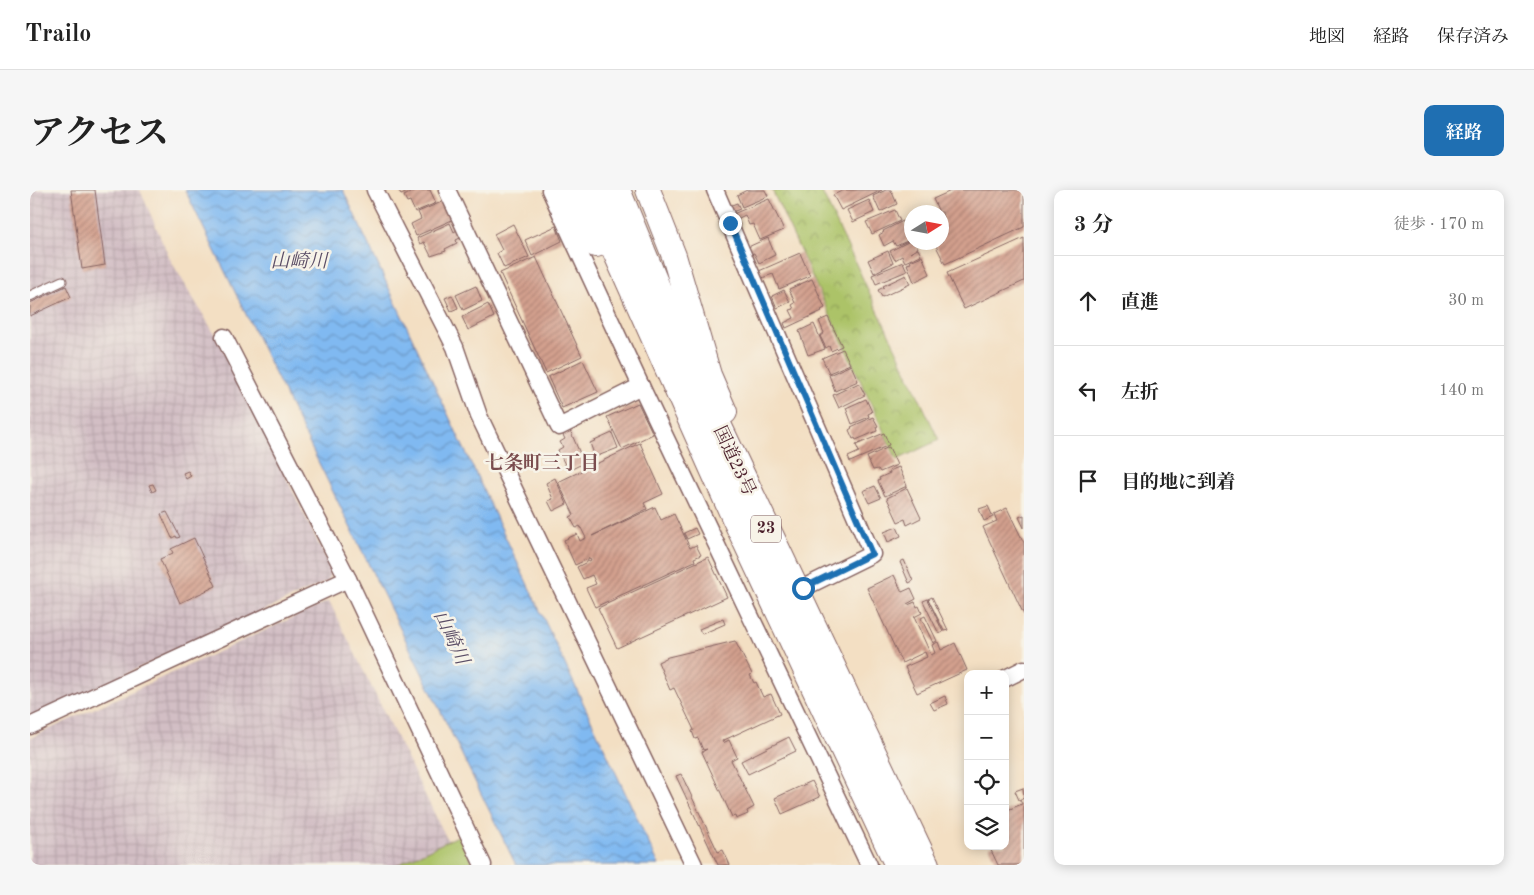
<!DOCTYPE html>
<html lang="ja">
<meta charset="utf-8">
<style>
:root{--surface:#fff;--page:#f6f6f6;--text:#222;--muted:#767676;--line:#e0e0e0;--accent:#1f6fb2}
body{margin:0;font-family:"Old Standard TT","Noto Serif JP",serif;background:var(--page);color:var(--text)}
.controls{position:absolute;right:15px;bottom:15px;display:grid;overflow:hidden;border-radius:10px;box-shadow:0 2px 12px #0003}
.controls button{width:45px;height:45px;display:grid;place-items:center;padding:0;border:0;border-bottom:1px solid var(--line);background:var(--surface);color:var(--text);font:25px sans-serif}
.compass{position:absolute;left:874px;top:15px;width:45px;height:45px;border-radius:50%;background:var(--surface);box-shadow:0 2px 12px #0003;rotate:79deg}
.stop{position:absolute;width:15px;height:15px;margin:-11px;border:4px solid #1f6fb2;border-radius:50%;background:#fff}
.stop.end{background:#1f6fb2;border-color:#fff;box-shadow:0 1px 5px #0008}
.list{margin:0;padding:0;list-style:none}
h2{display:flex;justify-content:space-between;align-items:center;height:65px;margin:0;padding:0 20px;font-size:21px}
h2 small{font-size:16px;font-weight:400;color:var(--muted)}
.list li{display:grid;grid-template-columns:32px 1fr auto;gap:15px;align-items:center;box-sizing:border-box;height:90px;padding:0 20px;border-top:1px solid var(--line)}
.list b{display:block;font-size:19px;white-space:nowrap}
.list em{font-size:16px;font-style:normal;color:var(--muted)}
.icon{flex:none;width:28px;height:28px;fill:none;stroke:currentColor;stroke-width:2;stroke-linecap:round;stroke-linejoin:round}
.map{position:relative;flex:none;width:994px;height:675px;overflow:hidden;border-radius:10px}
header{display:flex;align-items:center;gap:30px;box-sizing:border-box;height:70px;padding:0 25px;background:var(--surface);border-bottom:1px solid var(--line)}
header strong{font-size:24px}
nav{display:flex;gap:28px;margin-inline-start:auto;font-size:18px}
.intro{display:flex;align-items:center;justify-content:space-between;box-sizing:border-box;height:120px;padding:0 30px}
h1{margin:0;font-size:35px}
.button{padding:12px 22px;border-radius:10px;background:var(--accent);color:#fff;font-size:18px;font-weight:700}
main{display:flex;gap:30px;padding:0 30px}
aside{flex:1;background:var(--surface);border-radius:10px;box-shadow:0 2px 12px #0003}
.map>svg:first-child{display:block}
.industrial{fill:url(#industrial-grid)}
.park{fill:url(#park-crowns);stroke:#7b714a}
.pitch{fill:#acc368;stroke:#7b714a}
.water{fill:url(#water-waves);stroke:#656c8e}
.building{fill:url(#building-hatch)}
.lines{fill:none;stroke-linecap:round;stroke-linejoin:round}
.lane-casing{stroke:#856260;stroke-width:11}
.street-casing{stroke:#856260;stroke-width:19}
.secondary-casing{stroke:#856260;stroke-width:26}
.highway-casing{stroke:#856260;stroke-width:30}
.lane{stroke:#fff;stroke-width:9}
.street{stroke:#fff;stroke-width:16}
.secondary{stroke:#fff;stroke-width:24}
.highway{stroke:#fff;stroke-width:28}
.route{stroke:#1f6fb2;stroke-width:6}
.labels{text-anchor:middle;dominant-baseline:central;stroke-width:5;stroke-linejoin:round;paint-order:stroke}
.shield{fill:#f7f3e8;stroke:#7e5f64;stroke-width:1}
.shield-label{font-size:16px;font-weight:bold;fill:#4a1f2b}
.street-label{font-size:18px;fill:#4a1f2b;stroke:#f7f3e8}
.water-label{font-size:19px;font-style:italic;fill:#5a4d66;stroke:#f7f3e8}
.neighbourhood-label{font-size:19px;font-weight:bold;fill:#7a4c4e;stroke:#f7f3e8}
</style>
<header>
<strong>Trailo</strong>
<nav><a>地図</a><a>経路</a><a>保存済み</a></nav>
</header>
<div class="intro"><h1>アクセス</h1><a class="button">経路</a></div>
<main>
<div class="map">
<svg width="994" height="675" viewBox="0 0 994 675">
<defs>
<pattern id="industrial-grid" width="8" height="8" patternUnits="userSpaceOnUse" patternTransform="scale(1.25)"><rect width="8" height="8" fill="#d2bec4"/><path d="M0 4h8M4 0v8" fill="none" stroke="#b6a3a9"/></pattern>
<pattern id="park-crowns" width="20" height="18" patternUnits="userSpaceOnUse" patternTransform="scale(1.25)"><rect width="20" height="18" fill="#acc368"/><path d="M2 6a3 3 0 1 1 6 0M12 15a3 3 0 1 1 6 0" fill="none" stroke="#8e9e56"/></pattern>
<pattern id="water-waves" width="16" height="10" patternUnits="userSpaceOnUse" patternTransform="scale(1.25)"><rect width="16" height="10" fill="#80b9f1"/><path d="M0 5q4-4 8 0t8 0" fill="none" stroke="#6b96c3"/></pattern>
<pattern id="building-hatch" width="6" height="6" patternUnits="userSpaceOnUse" patternTransform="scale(1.25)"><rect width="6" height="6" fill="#d3a08e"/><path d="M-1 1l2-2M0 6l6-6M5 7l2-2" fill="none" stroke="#ad8274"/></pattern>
</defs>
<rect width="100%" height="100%" fill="#f7f3e8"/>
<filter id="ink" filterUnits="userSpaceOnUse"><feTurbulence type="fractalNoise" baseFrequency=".02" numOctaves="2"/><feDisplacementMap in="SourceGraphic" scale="10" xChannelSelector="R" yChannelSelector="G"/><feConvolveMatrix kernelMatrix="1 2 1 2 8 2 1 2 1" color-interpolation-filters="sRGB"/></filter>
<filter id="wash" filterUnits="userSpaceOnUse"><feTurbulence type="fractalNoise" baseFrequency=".0096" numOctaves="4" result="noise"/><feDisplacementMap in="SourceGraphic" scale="20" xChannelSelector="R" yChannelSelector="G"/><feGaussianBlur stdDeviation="1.12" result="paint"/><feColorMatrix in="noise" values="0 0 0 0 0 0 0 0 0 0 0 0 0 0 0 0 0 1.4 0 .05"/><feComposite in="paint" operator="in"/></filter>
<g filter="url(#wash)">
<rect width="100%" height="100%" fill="#f3dfc3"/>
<!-- industrial -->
<g class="industrial">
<polygon points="0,0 110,0 141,71 190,153 301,379 298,391 0,528"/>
<polygon points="299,411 418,651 367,675 0,675 0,548"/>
</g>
<!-- park -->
<polygon class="park" points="742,0 791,0 909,250 867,270"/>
<!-- pitch -->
<polygon class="pitch" points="430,645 444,675 367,675"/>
<!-- water -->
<polygon class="water" points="155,0 313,0 629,675 486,675"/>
<g id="blocks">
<!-- building -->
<g class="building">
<polygon points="41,0 65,0 75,75 52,79"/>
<polygon points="369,0 382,0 371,5"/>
<polygon points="386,0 400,0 406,13 385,22 380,11 377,12 374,6"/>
<polygon points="717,0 735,0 738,6 712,17 707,5"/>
<polygon points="814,0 852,0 811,20 803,5"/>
<polygon points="856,0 861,0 867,14 850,22 843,6"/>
<polygon points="923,0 994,0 994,37 915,74 904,52 912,52 912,34 914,33 912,22 909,22 903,9"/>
<polygon points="739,9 754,40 730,50 723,34 719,35 715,25 705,30 703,24"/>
<polygon points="839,10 844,22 823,32 817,20"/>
<polygon points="414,11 422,30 386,46 381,34 391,29 388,22"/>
<polygon points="707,13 710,19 702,22 699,16"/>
<polygon points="865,20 870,31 842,44 836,32"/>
<polygon points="873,31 882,45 882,49 866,56 863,51 854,56 849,45 854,42 853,41"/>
<polygon points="420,33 424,42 427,40 430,48 426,50 427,53 415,59 416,61 401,66 394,52 390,54 387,48"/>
<polygon points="483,34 499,67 474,78 467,63 472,60 464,44"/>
<polygon points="526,36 532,51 502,66 495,50"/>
<polygon points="738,48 745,65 729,73 724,63 721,64 718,57"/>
<polygon points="994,48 994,91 934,119 917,83"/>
<polygon points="882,50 882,52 885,52 888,58 880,63 888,59 891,65 875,72 872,66 865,70 860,61"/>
<polygon points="858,61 863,73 844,83 838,70"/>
<polygon points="770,63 780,86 749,99 743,84 732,88 729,81"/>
<polygon points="892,66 900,84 884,92 877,74 881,73 880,71"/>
<polygon points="506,67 552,166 516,183 470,83"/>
<polygon points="873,72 877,81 846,94 842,85"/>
<polygon points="876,85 880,94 852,107 848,100 854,97 853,96"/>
<polygon points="782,89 795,118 791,120 792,121 756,138 754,133 764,128 760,120 764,119 762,115 765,113 759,99"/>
<polygon points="36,96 41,107 0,126 0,113"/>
<polygon points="446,96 452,111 433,120 426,105"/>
<polygon points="754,100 760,112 747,118 742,106"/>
<polygon points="422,105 428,118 421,121 415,108"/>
<polygon points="458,114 464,127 438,140 432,127"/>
<polygon points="798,127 812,156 801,161 799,156 796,158 790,146 794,143 789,131"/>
<polygon points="784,134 795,159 778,165 769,141"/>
<polygon points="813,159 820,174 799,183 792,168"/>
<polygon points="553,170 568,202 532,218 518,187"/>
<polygon points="821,175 828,191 805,201 799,185"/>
<polygon points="829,193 835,205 809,218 803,205"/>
<polygon points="836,209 842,222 838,224 839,227 822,234 816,218"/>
<polygon points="608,213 623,244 592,259 577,227"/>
<polygon points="843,227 848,236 846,237 847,241 826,250 825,248 823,249 819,240 822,238 821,237"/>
<polygon points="540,240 554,273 538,281 528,260 533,257 530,252 535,249 532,243"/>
<polygon points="582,243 588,258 565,267 560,253"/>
<polygon points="854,243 859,255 820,272 818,267 829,262 826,255"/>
<polygon points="610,253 633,304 614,313 617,319 562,346 625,317 631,330 644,324 660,358 666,355 671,365 664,368 665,371 565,417 556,398 566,394 562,385 553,389 547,377 561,370 560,368 545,375 534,350 547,344 550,351 556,348 550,336 546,338 540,327 544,325 528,292"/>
<polygon points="859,257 867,275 850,282 848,279 843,280 837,267"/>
<polygon points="869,277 877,296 855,306 848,291 850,290 849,288 860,283 859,281"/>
<polygon points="158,281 161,286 156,289 153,283"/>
<polygon points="525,288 537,314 523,321 518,311 523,309 516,293"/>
<polygon points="123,294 126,300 122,302 119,295"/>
<polygon points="845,296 851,308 839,313 833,301"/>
<polygon points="877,298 891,328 877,335 875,329 868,332 857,308"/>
<polygon points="958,316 963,327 954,331 949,319"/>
<polygon points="977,318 994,353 994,425 953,337 967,331 964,324"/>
<polygon points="137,322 150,347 147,348 146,346 142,348 131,324"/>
<polygon points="994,325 994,338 989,327"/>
<polygon points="867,337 871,346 858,352 854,342"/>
<polygon points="665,338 668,344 657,349 654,343"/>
<polygon points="164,348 186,396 150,413 130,369 143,363 141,359"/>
<polygon points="678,367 697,407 587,458 568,418"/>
<polygon points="874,370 883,391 879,393 870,372"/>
<polygon points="864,385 872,402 881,398 886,409 877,414 878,415 885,412 887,417 889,416 892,423 884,427 901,465 905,463 902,455 908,452 911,460 925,453 937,480 887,503 875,477 897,467 895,462 872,473 837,398"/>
<polygon points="902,407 918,440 914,441 898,409"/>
<polygon points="898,409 913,442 909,444 893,411"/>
<polygon points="895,426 907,451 903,453 891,428"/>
<polygon points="693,429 695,434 672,444 669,439"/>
<polygon points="705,451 722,484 720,485 724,493 726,492 733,507 741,504 750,524 692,551 693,553 699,550 707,567 701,570 724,617 717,621 718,624 706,629 705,626 702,627 672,562 677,559 673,560 668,548 665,549 662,541 664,540 644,498 640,500 628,472 638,467"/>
<polygon points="915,506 918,514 904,520 900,513"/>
<polygon points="759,547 766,561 718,584 711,571"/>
<polygon points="651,584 688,662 693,660 700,675 688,675 646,586"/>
<polygon points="782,591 790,607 752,624 745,608"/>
<polygon points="993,598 994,607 989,610 985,601"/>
<polygon points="994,608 994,675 968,675 959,656 975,656 975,621 992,614 990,610"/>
</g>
</g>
</g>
<g filter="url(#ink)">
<use href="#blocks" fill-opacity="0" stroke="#856260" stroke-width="1"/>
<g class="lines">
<!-- lane casing -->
<g class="lane-casing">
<polyline id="lane" points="0,106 32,91"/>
</g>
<!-- street casing -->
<g class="street-casing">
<g id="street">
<polyline points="345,0 425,157 449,226 664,675"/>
<polyline points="417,0 529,237 611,196"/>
<polyline points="520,0 611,196 839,675"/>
<polyline points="685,0 842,364 773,398"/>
<polyline points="194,147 318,389 453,675"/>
<polyline points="976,488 994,479"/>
<polyline points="0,536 318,389"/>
</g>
</g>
<!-- secondary casing -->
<g class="secondary-casing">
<polyline id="secondary" points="618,0 644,66 679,185 695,222"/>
</g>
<!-- highway casing -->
<g class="highway-casing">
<g id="highway">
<polyline points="541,0 566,53"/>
<polyline points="564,0 579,44 706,328 869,675"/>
<polyline points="586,0 652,161 895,675"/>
</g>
</g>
<!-- lane -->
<use href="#lane" class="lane"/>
<!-- street -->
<use href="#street" class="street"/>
<!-- secondary -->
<use href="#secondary" class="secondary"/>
<!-- highway -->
<use href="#highway" class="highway"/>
</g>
</g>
<g class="lines" filter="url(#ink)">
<!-- route -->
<polyline class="route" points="700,33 842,364 773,398"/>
</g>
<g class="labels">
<!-- shield labels -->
<rect class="shield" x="721" y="325.5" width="30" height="27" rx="4"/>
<g class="shield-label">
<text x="736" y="339">23</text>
</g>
<!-- street labels -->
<g class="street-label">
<text transform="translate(704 271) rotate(65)">国道23号</text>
</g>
<!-- water labels -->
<g class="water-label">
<text x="269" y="72">山崎川</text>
<text transform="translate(420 448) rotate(65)">山崎川</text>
</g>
<!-- neighbourhood labels -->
<g class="neighbourhood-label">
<text x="512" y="274">七条町三丁目</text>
</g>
</g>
</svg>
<div class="controls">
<button>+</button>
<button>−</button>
<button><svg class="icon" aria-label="locate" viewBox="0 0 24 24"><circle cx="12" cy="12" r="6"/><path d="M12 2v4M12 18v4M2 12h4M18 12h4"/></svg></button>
<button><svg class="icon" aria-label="layers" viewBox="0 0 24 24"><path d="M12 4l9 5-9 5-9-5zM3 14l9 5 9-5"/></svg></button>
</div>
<svg class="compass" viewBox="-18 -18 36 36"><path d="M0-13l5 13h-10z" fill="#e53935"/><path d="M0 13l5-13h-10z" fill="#767676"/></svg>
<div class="stop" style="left:773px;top:398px"></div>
<div class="stop end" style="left:700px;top:33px"></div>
</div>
<aside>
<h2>3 分<small>徒歩 · 170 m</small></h2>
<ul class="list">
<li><svg class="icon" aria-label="ahead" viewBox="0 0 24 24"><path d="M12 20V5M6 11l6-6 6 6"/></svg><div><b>直進</b></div><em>30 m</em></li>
<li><svg class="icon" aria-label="left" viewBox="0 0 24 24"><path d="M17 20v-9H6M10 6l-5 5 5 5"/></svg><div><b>左折</b></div><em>140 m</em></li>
<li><svg class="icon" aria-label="arrive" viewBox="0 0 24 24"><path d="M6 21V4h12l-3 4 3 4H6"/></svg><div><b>目的地に到着</b></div></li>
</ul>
</aside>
</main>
